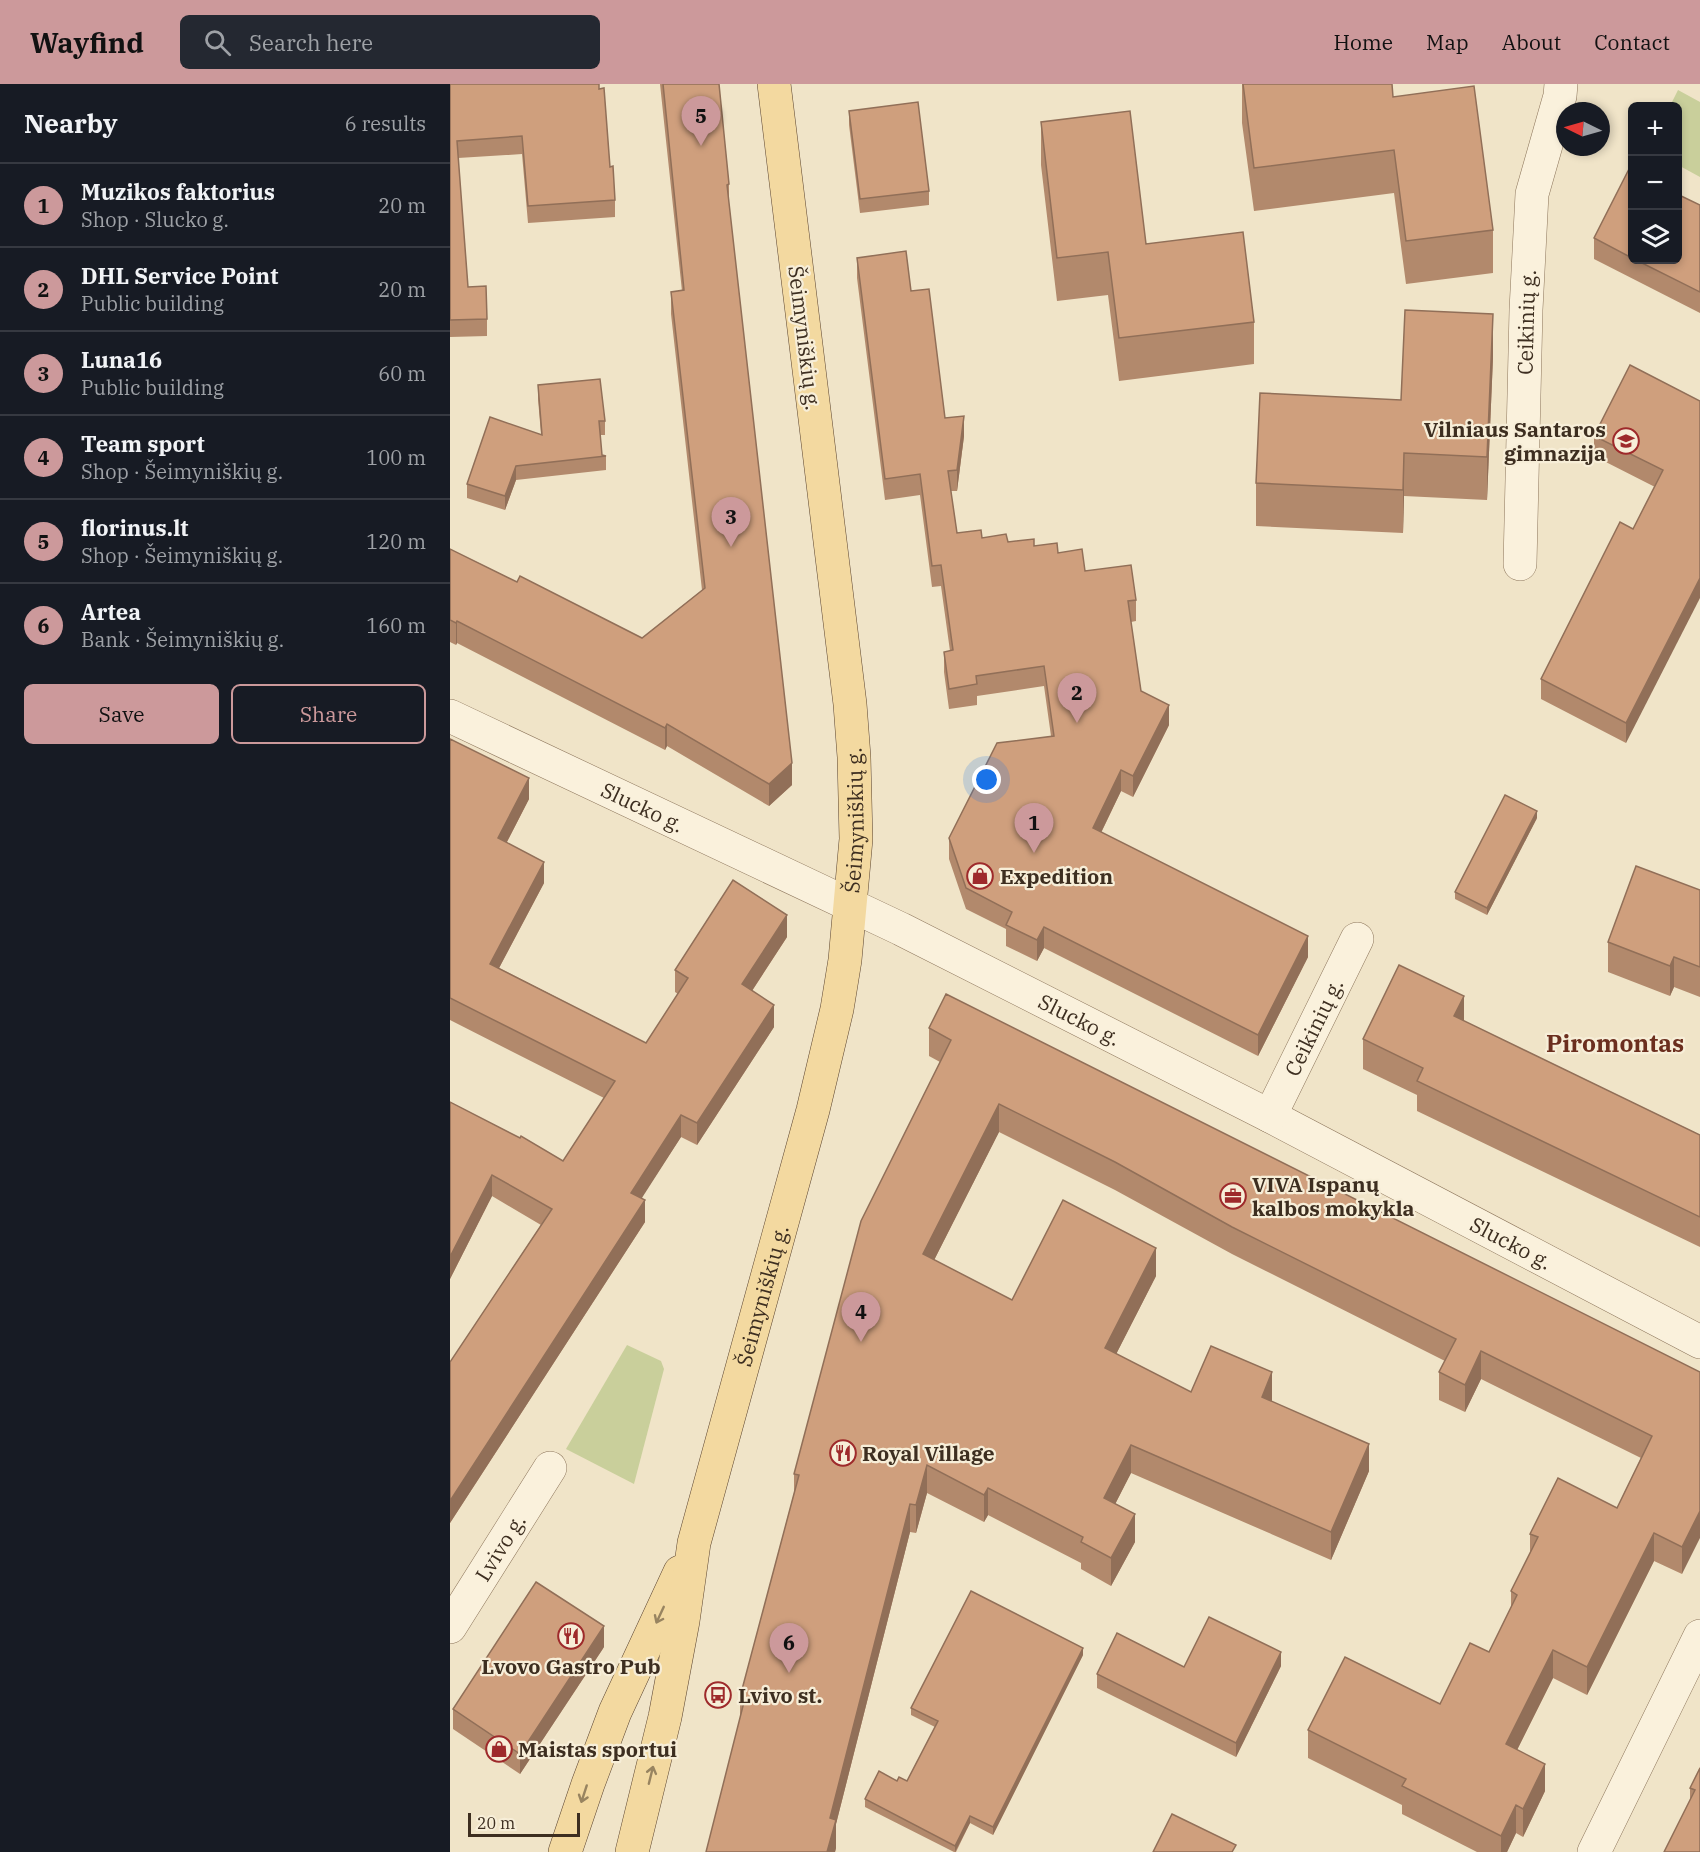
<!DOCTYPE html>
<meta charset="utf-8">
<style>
:root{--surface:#171b24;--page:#242831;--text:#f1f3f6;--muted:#9ea1a6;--line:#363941;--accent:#cc999b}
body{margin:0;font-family:"IBM Plex Serif",serif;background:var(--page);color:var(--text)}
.controls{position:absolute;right:18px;top:18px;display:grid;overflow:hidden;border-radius:9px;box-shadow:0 3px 9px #0003}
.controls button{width:54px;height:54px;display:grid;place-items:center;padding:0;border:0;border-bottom:2px solid var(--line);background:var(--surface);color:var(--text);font:30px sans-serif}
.compass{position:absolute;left:1106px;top:18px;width:54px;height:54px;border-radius:50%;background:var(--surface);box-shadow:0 3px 9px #0003;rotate:275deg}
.scale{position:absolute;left:18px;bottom:15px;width:112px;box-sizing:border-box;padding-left:6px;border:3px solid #3d2e20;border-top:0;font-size:16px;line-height:21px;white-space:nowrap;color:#3d2e20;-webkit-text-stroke:4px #f7eed8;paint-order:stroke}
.you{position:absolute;left:537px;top:696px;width:21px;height:21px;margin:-15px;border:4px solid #fff;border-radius:50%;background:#1a73e8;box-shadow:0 0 0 9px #1a73e833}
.badge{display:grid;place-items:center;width:39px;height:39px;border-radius:50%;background:var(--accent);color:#111;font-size:20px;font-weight:700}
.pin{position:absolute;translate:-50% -50px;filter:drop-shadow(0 2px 3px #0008)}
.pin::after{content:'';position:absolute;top:32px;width:21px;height:18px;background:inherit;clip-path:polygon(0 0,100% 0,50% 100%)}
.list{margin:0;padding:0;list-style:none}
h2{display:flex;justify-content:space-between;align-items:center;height:78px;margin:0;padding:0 24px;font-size:26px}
h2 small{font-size:20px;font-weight:400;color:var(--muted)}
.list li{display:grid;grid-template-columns:39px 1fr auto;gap:18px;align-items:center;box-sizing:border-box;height:84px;padding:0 24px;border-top:2px solid var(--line)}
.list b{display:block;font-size:22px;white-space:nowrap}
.list p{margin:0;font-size:20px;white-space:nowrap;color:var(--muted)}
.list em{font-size:20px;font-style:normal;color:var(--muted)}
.actions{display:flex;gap:12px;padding:18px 24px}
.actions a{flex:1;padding:14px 0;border:2px solid var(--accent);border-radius:9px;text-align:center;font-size:21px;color:var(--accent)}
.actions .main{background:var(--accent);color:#111}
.icon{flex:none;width:33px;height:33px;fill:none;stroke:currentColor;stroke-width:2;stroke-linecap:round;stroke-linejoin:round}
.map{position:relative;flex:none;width:1250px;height:1768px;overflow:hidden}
header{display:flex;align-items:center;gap:36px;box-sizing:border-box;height:84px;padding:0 30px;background:var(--accent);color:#111}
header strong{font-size:28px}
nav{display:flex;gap:33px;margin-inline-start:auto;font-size:21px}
.search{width:420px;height:54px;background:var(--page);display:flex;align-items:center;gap:15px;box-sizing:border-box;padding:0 21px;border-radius:9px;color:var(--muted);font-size:22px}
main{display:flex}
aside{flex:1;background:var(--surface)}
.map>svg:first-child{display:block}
.grass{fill:#c9cf9b}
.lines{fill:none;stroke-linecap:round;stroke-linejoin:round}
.minor-casing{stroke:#8d765c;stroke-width:34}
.major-casing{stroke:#5b4430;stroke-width:34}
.minor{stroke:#faf1dc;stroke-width:33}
.major{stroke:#f3d9a0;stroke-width:33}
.wall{fill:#b2896c}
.shaded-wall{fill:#916f58}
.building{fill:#cf9f7d;stroke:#916f58;stroke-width:1.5}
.oneway{stroke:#988460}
.labels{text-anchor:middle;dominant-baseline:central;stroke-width:4.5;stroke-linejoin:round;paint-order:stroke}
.street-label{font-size:21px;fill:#3d2e20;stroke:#f7eed8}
.poi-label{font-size:21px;font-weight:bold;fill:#3d2e20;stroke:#f7eed8;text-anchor:start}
.quarter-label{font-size:24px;font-weight:bold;fill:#6b2e1e;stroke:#f7eed8}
</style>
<header>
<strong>Wayfind</strong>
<div class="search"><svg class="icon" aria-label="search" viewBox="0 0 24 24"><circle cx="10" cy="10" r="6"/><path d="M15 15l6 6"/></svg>Search here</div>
<nav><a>Home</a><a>Map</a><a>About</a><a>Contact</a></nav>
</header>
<main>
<aside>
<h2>Nearby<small>6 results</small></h2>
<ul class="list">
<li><span class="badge">1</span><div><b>Muzikos faktorius</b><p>Shop · Slucko g.</p></div><em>20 m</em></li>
<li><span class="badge">2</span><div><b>DHL Service Point</b><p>Public building</p></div><em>20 m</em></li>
<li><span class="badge">3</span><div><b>Luna16</b><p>Public building</p></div><em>60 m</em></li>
<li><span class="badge">4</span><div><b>Team sport</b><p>Shop · Šeimyniškių g.</p></div><em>100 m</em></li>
<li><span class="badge">5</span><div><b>florinus.lt</b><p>Shop · Šeimyniškių g.</p></div><em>120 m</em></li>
<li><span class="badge">6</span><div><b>Artea</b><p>Bank · Šeimyniškių g.</p></div><em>160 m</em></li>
</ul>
<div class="actions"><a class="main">Save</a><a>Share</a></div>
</aside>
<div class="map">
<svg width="1250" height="1768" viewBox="0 0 1250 1768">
<rect width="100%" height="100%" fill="#f0e4c8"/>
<!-- grass -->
<g class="grass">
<polygon points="1228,6 1250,18 1250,93 1228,81 1228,22 1220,22"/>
<polygon points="177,1261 211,1277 214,1285 184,1400 116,1365"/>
</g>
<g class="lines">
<!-- minor casing -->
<g class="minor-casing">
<g id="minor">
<path id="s1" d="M 1070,480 L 1076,226 L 1082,110 L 1110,12 L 1111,0"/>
<path id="s2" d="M 0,632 L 451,845 L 820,1032 L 1250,1258"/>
<path id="s3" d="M 820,1032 L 907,855"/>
<path id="s4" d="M 0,1543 L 100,1384"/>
<polyline points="1144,1768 1250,1552"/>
</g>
</g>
<!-- major casing -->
<g class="major-casing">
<g id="major">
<polyline points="115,1768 138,1700 165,1628 230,1488"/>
<path id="s5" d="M 182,1768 L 215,1633 L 233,1537 L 244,1459 L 363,1026 L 387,925 L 395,876 L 406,755 L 404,673 L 400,620 L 324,0"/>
</g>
</g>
<!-- minor -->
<use href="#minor" class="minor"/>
<!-- major -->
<use href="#major" class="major"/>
</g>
<!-- wall -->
<g class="wall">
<polygon points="0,0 160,83 165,116 165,133 78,139 72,70 8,74 18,203 37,235 37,252 0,253"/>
<polygon points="210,0 269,0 279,100 279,121 342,701 319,722 217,662 215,666 7,559 6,561 0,558 0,465 67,498 192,554 252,506 221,230 221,208 232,207"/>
<polygon points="792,0 943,13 1043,146 1043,189 956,200 944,109 804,127 792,39"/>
<polygon points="399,27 479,107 479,121 410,129 399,41"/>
<polygon points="591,38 696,160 804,238 804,280 669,297 658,211 607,217 591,81"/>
<polygon points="1182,87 1182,176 1227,176 1250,121 1250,229 1144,175 1144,154"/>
<polygon points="407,174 461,207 495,334 514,352 507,407 501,407 507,449 558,458 584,462 608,469 635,487 686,516 686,537 681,538 691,607 719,641 683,713 671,707 651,749 858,873 808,972 594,864 587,877 556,862 556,845 516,825 499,775 499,754 601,652 594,602 527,612 527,621 499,625 494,588 494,568 500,567 491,502 482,503 470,411 435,416 407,194"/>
<polygon points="1043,273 1037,416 954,412 953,449 806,442 806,399 951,316"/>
<polygon points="88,301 155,337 155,351 150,351 152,371 156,372 156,386 66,396 55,426 17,414 17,400 91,350 88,315"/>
<polygon points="1250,317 1176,659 1091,615 1091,595 1183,445 1205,403 1144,372 1144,352"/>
<polygon points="0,655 79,715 57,758 94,799 49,884 196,959 228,910 225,908 225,886 337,853 302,907 324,943 247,1061 231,1053 191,1114 195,1138 0,1439 0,1278 91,1141 42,1112 0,1195 0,1018 113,1077 154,1014 0,936"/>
<polygon points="1087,734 1037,831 1005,815 1005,808"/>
<polygon points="1250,806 1250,913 1224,903 1220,912 1158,888 1158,858"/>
<polygon points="1014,937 1250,1051 1250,1163 967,1027 967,1011 913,985 913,955"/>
<polygon points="479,944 1250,1288 1232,1490 1204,1477 1137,1611 1103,1594 1067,1666 1095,1707 1073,1753 1066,1749 1057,1768 1027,1768 952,1730 952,1721 858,1674 858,1646 990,1620 1039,1568 1061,1524 1061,1507 1080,1470 1080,1450 1167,1424 1191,1374 1031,1295 1015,1328 989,1316 989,1288 995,1277 782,1170 665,1106 549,1048 484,1176 562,1216 706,1192 666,1270 741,1308 822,1316 822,1317 919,1387 881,1476 681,1389 665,1420 685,1458 661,1502 631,1485 631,1479 538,1431 534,1438 477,1409 466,1449 460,1448 386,1740 386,1764 385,1768 256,1768 290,1636 290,1613 344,1409 344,1390 490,978 479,972"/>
<polygon points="154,1563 70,1690 3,1645 3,1625"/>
<polygon points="633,1571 543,1751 520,1739 506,1768 504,1768 415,1723 415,1715 447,1697 457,1697 485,1643 461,1631 461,1624"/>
<polygon points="831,1582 786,1673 647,1604 647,1590 734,1583"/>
<polygon points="1250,1683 1250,1768 1240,1717 1240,1704"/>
</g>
<!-- shaded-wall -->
<g class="shaded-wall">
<polygon points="1043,230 1043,273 1037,416 1037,373"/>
<polygon points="514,332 514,352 507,407 507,386"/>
<polygon points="954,369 954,412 953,449 953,406"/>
<polygon points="66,382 66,396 55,426 55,412"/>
<polygon points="1250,494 1250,514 1176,659 1176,639"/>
<polygon points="7,537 7,559 6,561 6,539"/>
<polygon points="719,621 719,641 683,713 683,692"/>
<polygon points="217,640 217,662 215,666 215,644"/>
<polygon points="342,679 342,701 319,722 319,700"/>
<polygon points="671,686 671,707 643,765 643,744"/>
<polygon points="79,694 79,715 48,775 48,754"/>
<polygon points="1087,727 1087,734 1037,831 1037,824"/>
<polygon points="94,778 94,799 40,901 40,880"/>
<polygon points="337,831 337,853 292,922 292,900"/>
<polygon points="594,843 594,864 587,877 587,856"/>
<polygon points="858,852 858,873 808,972 808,951"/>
<polygon points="1224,873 1224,903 1220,912 1220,882"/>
<polygon points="1014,912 1014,942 1004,932"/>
<polygon points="324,921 324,943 247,1061 247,1039"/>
<polygon points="549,1020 549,1048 473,1198 473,1170"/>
<polygon points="231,1031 231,1053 181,1131 181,1109"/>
<polygon points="42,1091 42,1112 0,1195 0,1173"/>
<polygon points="195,1116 195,1138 0,1439 0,1417"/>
<polygon points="706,1164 706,1192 655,1292 655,1264"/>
<polygon points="1031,1267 1031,1295 1015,1328 1015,1301"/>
<polygon points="822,1288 822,1316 812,1341 812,1313"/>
<polygon points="919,1360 919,1387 881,1476 881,1448"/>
<polygon points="681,1361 681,1389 654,1442 654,1414"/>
<polygon points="477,1381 477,1409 466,1449 466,1421"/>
<polygon points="538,1404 538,1431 534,1438 534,1411"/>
<polygon points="460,1420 460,1448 386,1740 386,1764 385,1768 377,1768 380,1734"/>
<polygon points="1250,1427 1250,1454 1232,1490 1232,1463"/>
<polygon points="685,1430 685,1458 661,1502 661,1474"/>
<polygon points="1204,1449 1204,1477 1137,1611 1137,1583"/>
<polygon points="154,1542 154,1563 70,1690 70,1670"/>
<polygon points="633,1564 633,1571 543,1751 543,1743"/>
<polygon points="1103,1566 1103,1594 1056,1688 1056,1660"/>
<polygon points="831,1568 831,1582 786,1673 786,1659"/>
<polygon points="1095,1680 1095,1707 1073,1753 1073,1725"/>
<polygon points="1066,1721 1066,1749 1057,1768 1051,1768 1051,1752"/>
<polygon points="520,1732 520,1739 505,1768 505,1762"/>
</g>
<!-- building -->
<g class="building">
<polygon points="0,0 149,0 149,5 154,4 160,83 163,82 165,116 78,122 72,52 7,57 18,203 36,202 37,235 0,236"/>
<polygon points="213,0 269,0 279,100 277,101 342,679 319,700 217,640 215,644 7,537 6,539 0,536 0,465 67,498 70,492 192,554 255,504 221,208 234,206"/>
<polygon points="793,0 942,0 943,13 1024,2 1043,146 956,157 944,66 804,84"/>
<polygon points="468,18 479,107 410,115 399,27"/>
<polygon points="680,27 696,160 793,148 804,238 669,254 658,168 607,174 591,38"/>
<polygon points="1179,85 1182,87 1182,174 1144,154"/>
<polygon points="1227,110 1250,121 1250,208 1186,176 1227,176"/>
<polygon points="456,167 461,207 479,205 495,334 514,332 507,386 498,387 507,449 531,446 532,454 556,450 558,458 584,455 584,462 607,459 608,469 632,465 635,487 681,481 686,516 678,517 691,607 719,621 683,692 671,686 643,744 858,852 808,951 594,843 587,856 556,841 562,828 516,804 499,754 547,659 604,652 594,582 526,592 527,600 499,605 494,568 503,566 491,481 482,482 470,390 435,395 407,174"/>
<polygon points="955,226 1043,230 1037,373 954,369 953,406 806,399 810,309 951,316"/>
<polygon points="1180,281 1250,317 1250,494 1176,639 1091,595 1170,438 1183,445 1213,386 1144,352"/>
<polygon points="150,295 155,337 149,337 152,371 156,372 66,382 55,412 17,400 40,333 92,351 88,301"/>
<polygon points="0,655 79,694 48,754 94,778 40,880 196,959 238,894 225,886 283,796 337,831 292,900 324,921 247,1039 231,1031 181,1109 195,1116 0,1417 0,1278 102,1125 42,1091 0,1173 0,1018 70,1054 71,1052 113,1077 165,997 0,914"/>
<polygon points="1055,711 1087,727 1037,824 1005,808"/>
<polygon points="1186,782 1250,806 1250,883 1224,873 1220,882 1158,858"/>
<polygon points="949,881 1014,912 1004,932 1250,1051 1250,1133 967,997 973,984 913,955"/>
<polygon points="496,910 1250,1288 1250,1427 1232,1463 1204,1449 1137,1583 1103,1566 1056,1660 1095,1680 1073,1725 1066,1721 1051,1752 952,1702 956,1695 858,1646 895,1573 990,1620 1020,1559 1039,1568 1067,1511 1061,1507 1088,1453 1080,1450 1108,1394 1167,1424 1202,1352 1031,1267 1015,1301 989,1288 1006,1255 782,1143 665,1078 549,1020 473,1170 562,1216 613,1116 706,1164 655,1264 741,1308 761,1262 822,1288 812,1313 919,1360 881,1448 681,1361 654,1414 685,1430 661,1474 631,1458 633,1453 538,1404 534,1411 477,1381 466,1421 460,1420 380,1734 386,1736 377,1768 256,1768 295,1614 290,1613 349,1391 344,1390 411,1137 501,956 479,944"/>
<polygon points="86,1498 154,1542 70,1670 3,1625"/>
<polygon points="521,1507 633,1564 543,1743 520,1732 505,1762 415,1715 429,1687 447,1697 449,1693 457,1697 488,1637 461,1624"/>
<polygon points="759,1533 831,1568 786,1659 647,1590 667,1549 734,1583"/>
<polygon points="1250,1684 1250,1768 1214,1768 1245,1706 1240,1704"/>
<polygon points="722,1730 786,1761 782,1768 703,1768"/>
</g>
<!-- one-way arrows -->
<defs><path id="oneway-shaft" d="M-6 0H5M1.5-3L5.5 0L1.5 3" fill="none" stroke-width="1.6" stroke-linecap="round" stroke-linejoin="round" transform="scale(1.5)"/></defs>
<g class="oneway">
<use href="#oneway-shaft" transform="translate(210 1531) rotate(115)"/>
<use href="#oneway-shaft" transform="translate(201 1691) rotate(-76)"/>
<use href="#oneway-shaft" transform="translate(134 1710) rotate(108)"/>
</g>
<!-- icons -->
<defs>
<g id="school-ring" transform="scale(1.35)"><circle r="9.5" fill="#f7eed8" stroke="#9e2a2b" stroke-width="1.5"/><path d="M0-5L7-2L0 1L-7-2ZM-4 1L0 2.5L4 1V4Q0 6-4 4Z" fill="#9e2a2b"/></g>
<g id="shop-ring" transform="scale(1.35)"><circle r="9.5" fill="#f7eed8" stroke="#9e2a2b" stroke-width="1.5"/><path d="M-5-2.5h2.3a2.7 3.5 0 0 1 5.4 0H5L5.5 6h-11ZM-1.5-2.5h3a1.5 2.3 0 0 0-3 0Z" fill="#9e2a2b"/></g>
<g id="office-ring" transform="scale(1.35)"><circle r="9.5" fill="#f7eed8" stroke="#9e2a2b" stroke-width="1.5"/><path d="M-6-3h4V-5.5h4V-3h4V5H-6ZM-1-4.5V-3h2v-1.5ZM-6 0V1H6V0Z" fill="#9e2a2b"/></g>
<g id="restaurant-ring" transform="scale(1.35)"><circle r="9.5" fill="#f7eed8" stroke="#9e2a2b" stroke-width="1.5"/><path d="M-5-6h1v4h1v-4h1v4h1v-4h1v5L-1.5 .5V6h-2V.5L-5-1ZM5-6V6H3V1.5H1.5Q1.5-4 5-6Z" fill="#9e2a2b"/></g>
<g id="bus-ring" transform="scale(1.35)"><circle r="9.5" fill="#f7eed8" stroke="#9e2a2b" stroke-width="1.5"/><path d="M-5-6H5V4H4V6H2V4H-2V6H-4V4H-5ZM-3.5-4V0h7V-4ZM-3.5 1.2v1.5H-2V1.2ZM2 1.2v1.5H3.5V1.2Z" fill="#9e2a2b"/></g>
</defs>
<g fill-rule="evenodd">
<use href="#school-ring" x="1176" y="357"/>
<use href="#shop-ring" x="530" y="792"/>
<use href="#office-ring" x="783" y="1112"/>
<use href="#restaurant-ring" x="393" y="1369"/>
<use href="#restaurant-ring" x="121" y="1552"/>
<use href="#bus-ring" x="268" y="1611"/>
<use href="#shop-ring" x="49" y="1665"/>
</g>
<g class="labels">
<!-- street labels -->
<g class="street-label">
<text stroke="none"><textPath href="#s1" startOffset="242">Ceikinių g.</textPath></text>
<text transform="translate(355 254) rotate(83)">Šeimyniškių g.</text>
<text stroke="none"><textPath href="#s2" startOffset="213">Slucko g.</textPath></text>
<text stroke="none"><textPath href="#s5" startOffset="1058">Šeimyniškių g.</textPath></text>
<text stroke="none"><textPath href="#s2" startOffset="699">Slucko g.</textPath></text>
<text stroke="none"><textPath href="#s3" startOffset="99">Ceikinių g.</textPath></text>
<text stroke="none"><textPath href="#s2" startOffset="1185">Slucko g.</textPath></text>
<text stroke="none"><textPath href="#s5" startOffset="572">Šeimyniškių g.</textPath></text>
<text stroke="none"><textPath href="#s4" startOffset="94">Lvivo g.</textPath></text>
</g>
<!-- poi labels -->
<g class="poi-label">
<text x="1156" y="345" text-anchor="end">Vilniaus Santaros<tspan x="1156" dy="24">gimnazija</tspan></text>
<text x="550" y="792">Expedition</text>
<text x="802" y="1100">VIVA Ispanų<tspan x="802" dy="24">kalbos mokykla</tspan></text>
<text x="412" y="1369">Royal Village</text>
<text x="121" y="1582" text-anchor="middle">Lvovo Gastro Pub</text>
<text x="288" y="1611">Lvivo st.</text>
<text x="68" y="1665">Maistas sportui</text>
</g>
<!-- quarter labels -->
<g class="quarter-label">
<text x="1165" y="959">Piromontas</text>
</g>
</g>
</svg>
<div class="controls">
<button>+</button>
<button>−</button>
<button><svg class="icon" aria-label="layers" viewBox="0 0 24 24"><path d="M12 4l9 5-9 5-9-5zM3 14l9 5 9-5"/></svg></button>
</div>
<svg class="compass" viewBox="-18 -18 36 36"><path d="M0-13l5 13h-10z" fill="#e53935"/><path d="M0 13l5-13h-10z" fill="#9ea1a6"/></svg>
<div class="scale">20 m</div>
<div class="you"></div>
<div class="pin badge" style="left:584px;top:769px">1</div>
<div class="pin badge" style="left:627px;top:639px">2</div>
<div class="pin badge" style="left:281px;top:463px">3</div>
<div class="pin badge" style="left:411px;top:1258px">4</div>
<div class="pin badge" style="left:251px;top:62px">5</div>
<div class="pin badge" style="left:339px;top:1589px">6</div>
</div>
</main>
